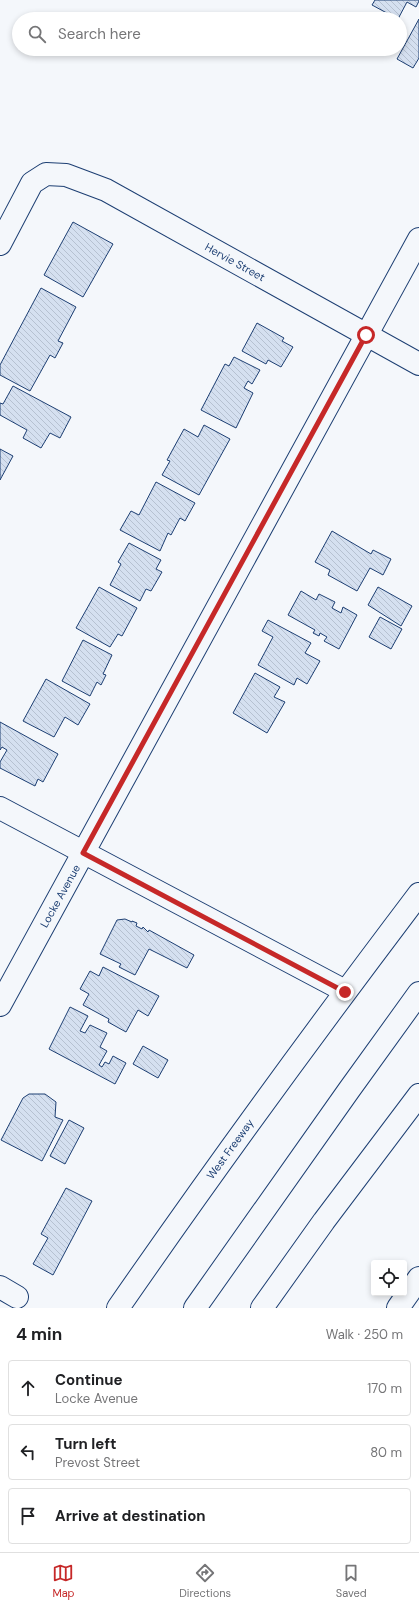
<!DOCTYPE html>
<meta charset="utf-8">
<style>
:root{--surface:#fff;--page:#f6f6f6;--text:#202124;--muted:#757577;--line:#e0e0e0;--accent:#c62828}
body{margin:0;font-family:"DM Sans",sans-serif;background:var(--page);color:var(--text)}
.controls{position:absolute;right:12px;bottom:12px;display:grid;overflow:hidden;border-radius:4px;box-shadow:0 2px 6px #0003}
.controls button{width:36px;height:36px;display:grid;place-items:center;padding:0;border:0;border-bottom:1px solid var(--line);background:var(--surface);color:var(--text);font:20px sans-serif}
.stop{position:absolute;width:12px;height:12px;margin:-9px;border:3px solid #c62828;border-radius:50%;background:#fff}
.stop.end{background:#c62828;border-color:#fff;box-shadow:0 1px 4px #0008}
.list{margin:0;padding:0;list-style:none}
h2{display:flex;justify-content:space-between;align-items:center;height:52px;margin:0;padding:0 16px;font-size:17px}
h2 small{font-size:13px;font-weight:400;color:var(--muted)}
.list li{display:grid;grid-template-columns:26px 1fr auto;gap:12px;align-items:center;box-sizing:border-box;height:56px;margin:0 8px 8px;padding:0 8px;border:1px solid var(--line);border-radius:4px}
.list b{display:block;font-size:15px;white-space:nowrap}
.list p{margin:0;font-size:13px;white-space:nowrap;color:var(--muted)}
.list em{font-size:13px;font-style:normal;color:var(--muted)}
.icon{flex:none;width:22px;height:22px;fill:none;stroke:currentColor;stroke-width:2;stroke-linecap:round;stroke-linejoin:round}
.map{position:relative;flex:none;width:419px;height:1308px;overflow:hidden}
.search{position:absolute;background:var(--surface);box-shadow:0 2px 6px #0003;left:12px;right:12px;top:12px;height:44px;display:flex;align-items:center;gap:10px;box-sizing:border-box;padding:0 14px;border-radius:22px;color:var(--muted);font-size:15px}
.sheet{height:244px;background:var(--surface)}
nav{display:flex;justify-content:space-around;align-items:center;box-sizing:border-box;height:56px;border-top:1px solid var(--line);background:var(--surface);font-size:11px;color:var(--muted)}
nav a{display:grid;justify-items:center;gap:2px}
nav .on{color:var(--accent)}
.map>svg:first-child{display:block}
.building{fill:url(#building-back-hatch);stroke:#1d3f73}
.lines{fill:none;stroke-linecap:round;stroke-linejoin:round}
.minor-casing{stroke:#1d3f73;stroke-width:24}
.major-casing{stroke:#1d3f73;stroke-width:24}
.highway-casing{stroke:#1d3f73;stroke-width:24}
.minor{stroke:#f4f7fb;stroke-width:22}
.major{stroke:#f4f7fb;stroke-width:22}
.highway{stroke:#f4f7fb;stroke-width:22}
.route{stroke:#c62828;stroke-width:5}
.labels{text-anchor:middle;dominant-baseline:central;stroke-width:3;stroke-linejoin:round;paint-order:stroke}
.street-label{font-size:11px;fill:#1d3f73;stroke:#f4f7fb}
</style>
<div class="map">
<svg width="419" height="1308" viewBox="0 0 419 1308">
<defs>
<pattern id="building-back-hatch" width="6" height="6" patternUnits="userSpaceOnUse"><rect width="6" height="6" fill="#d5e0f0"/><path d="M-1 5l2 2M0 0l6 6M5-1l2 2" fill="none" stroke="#b6c1d1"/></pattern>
</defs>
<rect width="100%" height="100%" fill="#f4f7fb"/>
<!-- building -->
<g class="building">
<polygon points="375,0 419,0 419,1 416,7 407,2 398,19 372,5"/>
<polygon points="419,19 419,58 413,68 397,59"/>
<polygon points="73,222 113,244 83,297 44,275"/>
<polygon points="41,288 76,307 58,341 63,343 55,358 50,355 30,391 0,375 0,365"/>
<polygon points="257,323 284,338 282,341 293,347 281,367 268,360 266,364 242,351"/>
<polygon points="234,357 260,370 252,384 248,381 244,388 253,393 236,428 201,410 225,364 229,366"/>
<polygon points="13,386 71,417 60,438 50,433 41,448 23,438 27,430 0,415 0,403 3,404"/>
<polygon points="204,425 230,439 199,495 162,475 170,461 167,460 184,429 198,437"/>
<polygon points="0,449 13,456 0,480"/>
<polygon points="156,482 195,503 185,521 180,518 171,535 168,533 160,551 120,530 131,511 139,515"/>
<polygon points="332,531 371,554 373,550 391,559 383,575 370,568 357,591 328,575 330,570 315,562"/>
<polygon points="129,543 161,560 156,569 162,572 151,591 146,589 140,601 110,585 121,564 118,562"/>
<polygon points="99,587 137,608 122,636 118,634 110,647 76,628"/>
<polygon points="378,587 412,606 401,626 368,605"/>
<polygon points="301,591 316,600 319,594 335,602 332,608 341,613 343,607 357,615 339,649 324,641 327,637 320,633 319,636 313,633 315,630 288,615"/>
<polygon points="380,617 402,629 391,649 369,637"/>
<polygon points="268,620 311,643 305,653 320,661 307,684 297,678 294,685 258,665 273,637 262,631"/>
<polygon points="83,640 112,655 103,674 106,675 101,685 97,682 90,696 62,681"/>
<polygon points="255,673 280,687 274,697 285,702 267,733 233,713"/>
<polygon points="46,679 90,704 78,725 65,717 54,737 23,721"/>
<polygon points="0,722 58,754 43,782 38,779 35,786 0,768 0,762 7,750 2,747 0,750"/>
<polygon points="125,919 132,922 132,921 137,923 136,926 142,929 143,927 148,932 149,930 194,955 187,968 149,949 135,975 119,967 121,964 100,954 117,920"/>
<polygon points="103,967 159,996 148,1016 138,1010 126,1032 108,1022 109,1019 83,1005 89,994 80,989 90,971 99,976"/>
<polygon points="70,1007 88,1016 80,1031 85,1033 90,1025 107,1033 100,1047 107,1051 99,1065 102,1067 105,1062 109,1064 113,1056 126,1063 115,1084 49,1049"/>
<polygon points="143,1046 168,1060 158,1078 133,1064"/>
<polygon points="29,1094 45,1094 56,1102 55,1117 63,1120 42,1161 1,1140 23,1098"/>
<polygon points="69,1120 84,1128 65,1164 50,1156"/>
<polygon points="66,1188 92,1201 53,1275 33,1264 48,1238 41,1234"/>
</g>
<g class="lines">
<!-- minor casing -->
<g class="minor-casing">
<g id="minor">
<polyline points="0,244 32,183 46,174 66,175 106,190 419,364"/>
<polyline points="0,808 345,991"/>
<polyline points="0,1005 419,239"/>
<polyline points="0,1287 17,1297"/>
</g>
</g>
<!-- major casing -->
<g class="major-casing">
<path id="major" d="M 118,1308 C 215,1168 316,1030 419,894"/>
</g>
<!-- highway casing -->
<g class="highway-casing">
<g id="highway">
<polyline points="195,1308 349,1090 419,993"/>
<polyline points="262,1308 324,1221 419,1095"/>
<polyline points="398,1308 419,1278"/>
</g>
</g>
<!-- minor -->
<use href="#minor" class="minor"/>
<!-- major -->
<use href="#major" class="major"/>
<!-- highway -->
<use href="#highway" class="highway"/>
</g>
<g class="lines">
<!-- route -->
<polyline class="route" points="345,992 83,853 366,335"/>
</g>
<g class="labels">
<!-- street labels -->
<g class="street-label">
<text transform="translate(235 262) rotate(29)">Hervie Street</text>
<text transform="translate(60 896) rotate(-61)">Locke Avenue</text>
<text transform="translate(230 1149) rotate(-54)">West Freeway</text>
</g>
</g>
</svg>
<div class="controls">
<button><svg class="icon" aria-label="locate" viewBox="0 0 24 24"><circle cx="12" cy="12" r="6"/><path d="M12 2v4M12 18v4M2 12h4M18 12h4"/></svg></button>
</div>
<div class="stop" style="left:366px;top:335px"></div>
<div class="stop end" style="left:345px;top:992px"></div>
<div class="search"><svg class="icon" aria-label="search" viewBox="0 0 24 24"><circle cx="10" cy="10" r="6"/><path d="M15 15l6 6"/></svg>Search here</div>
</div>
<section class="sheet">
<h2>4 min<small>Walk · 250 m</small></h2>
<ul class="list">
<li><svg class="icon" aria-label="ahead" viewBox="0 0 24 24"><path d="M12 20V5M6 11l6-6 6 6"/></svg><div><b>Continue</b><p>Locke Avenue</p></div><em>170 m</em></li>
<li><svg class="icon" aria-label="left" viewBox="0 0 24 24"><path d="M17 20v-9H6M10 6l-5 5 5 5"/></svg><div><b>Turn left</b><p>Prevost Street</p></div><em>80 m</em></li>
<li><svg class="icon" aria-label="arrive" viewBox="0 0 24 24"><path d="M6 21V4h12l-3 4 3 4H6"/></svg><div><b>Arrive at destination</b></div></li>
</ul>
</section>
<nav>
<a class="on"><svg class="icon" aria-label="map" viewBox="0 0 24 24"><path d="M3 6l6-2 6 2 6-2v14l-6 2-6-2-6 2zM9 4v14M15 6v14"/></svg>Map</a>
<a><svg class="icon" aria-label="directions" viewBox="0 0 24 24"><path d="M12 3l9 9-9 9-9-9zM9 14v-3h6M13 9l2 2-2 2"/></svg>Directions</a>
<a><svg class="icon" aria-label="saved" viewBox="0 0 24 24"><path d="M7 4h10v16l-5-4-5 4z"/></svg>Saved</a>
</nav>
